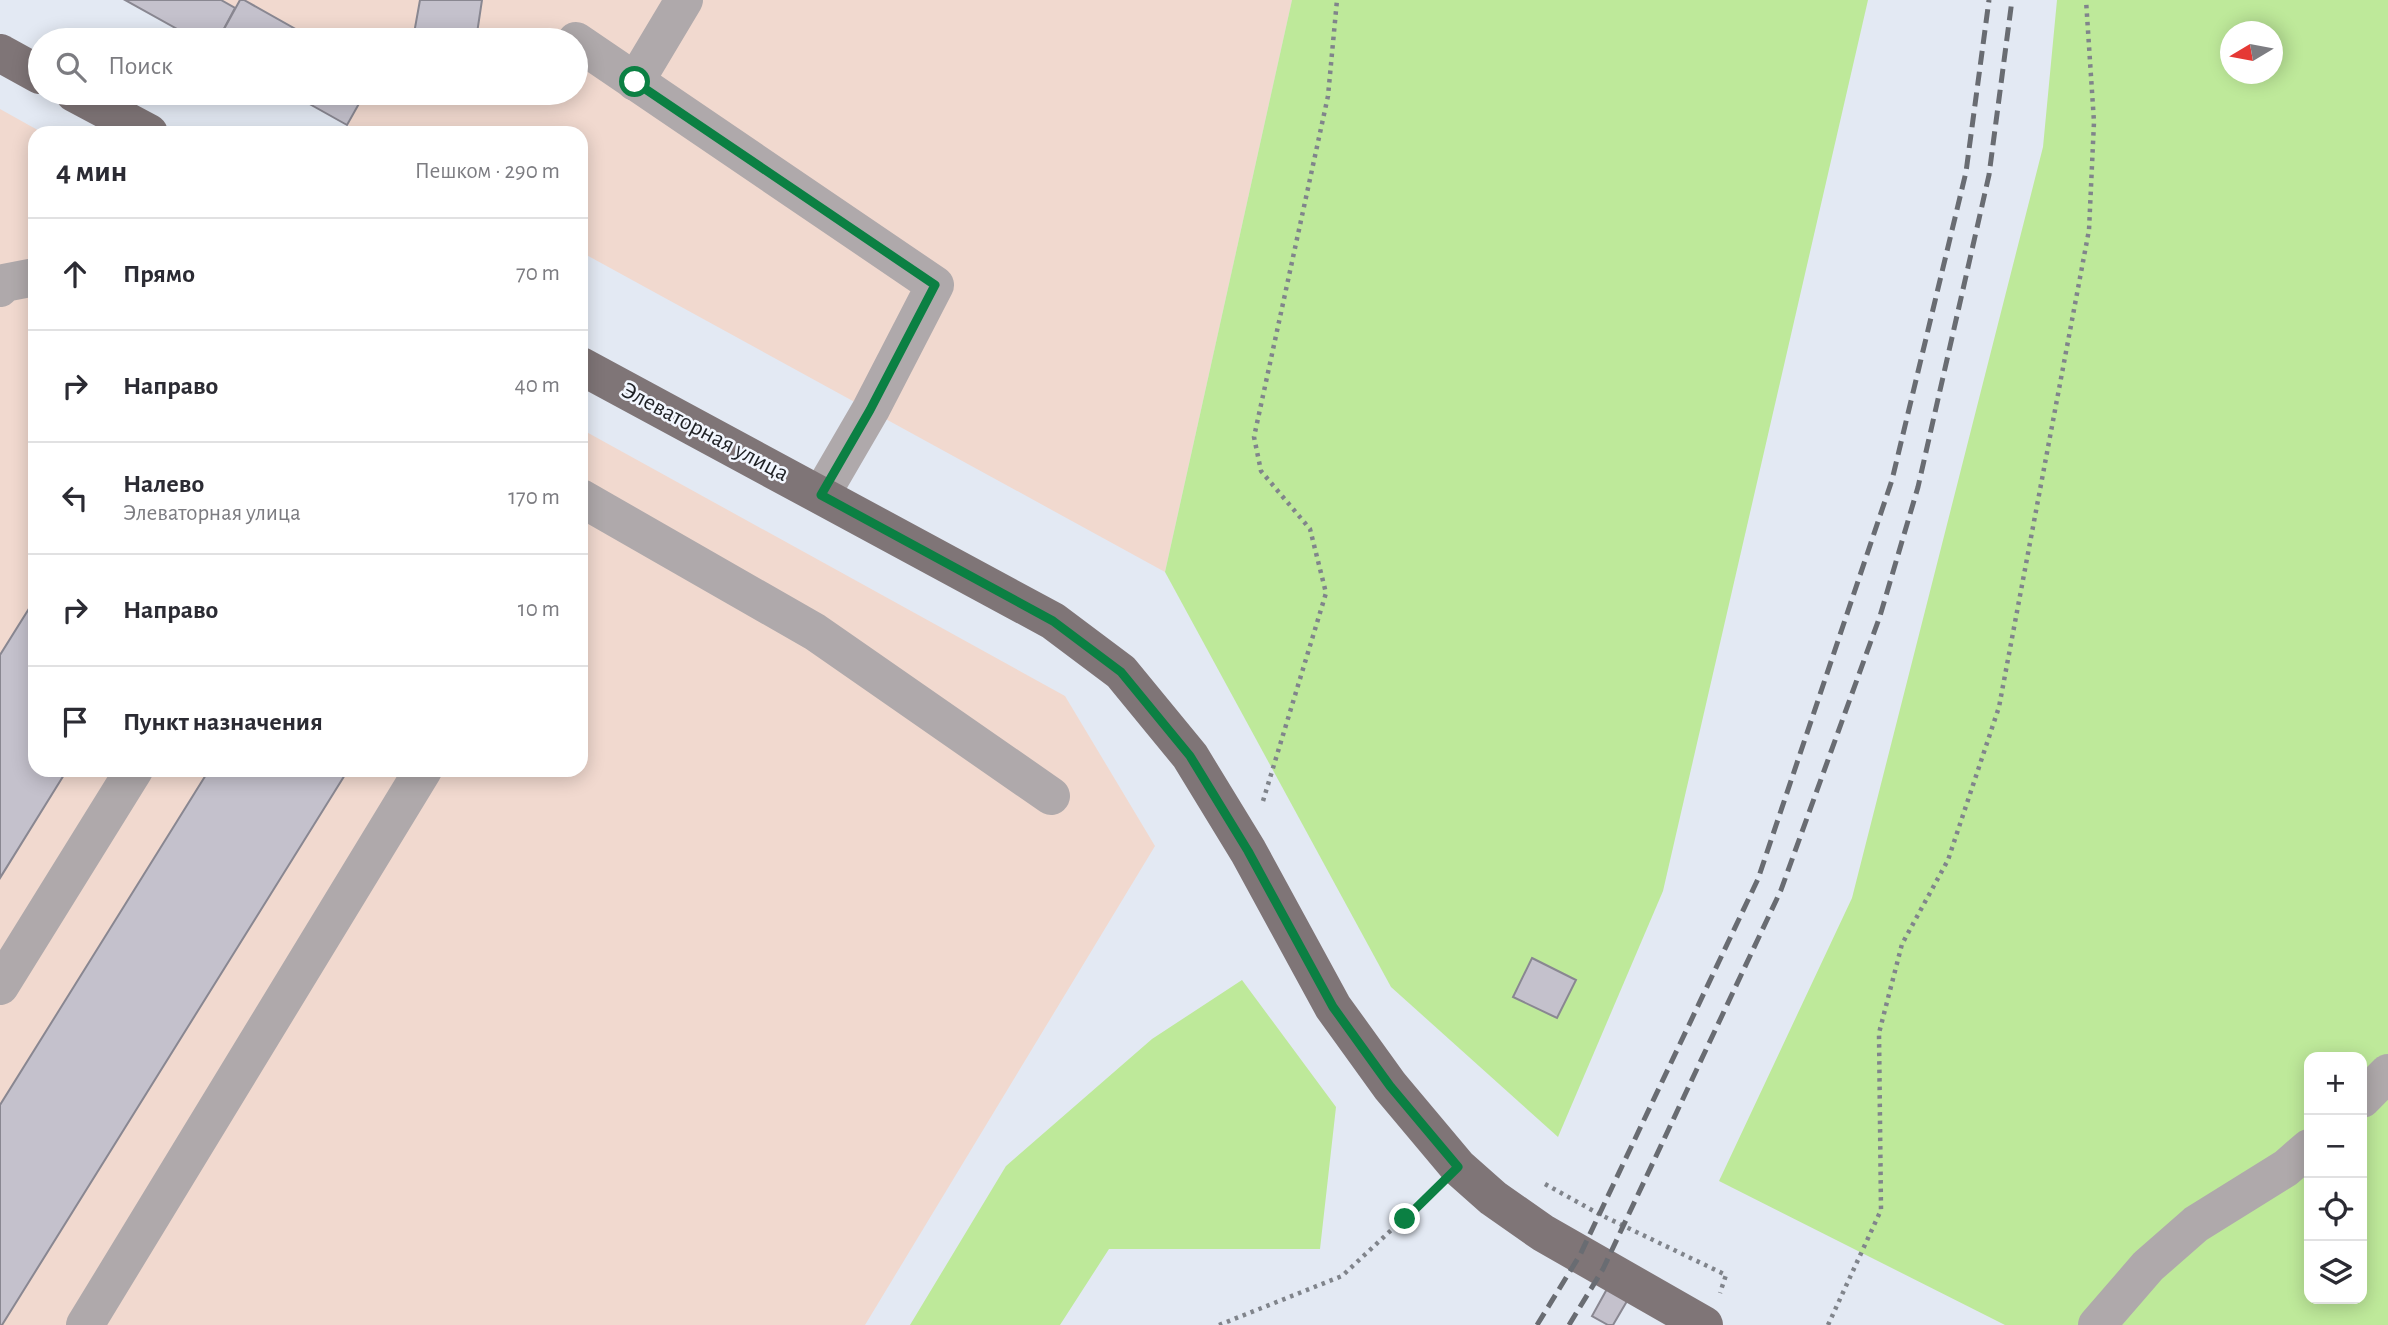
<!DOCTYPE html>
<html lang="ru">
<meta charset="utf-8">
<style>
:root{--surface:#fff;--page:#f7f7f7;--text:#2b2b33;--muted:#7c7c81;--line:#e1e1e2}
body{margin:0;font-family:"Alegreya Sans",sans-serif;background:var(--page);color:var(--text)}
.controls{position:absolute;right:21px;bottom:21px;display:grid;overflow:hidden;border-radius:14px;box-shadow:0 4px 18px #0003}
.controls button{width:63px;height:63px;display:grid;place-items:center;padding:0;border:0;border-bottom:2px solid var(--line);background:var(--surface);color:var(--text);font:35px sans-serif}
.compass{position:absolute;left:2220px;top:21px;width:63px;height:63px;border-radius:50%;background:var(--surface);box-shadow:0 4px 18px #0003;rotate:260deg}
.stop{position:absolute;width:21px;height:21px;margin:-16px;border:5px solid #0b8043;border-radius:50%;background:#fff}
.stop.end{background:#0b8043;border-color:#fff;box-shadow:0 2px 7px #0008}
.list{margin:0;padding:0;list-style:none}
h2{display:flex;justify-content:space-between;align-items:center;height:91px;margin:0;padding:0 28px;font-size:30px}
h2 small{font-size:23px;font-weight:400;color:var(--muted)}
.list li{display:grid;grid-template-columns:46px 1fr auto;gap:21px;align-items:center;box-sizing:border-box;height:112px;padding:0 28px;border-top:2px solid var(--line)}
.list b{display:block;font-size:26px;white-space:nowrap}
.list p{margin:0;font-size:23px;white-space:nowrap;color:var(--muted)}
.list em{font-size:23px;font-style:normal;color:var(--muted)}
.icon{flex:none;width:38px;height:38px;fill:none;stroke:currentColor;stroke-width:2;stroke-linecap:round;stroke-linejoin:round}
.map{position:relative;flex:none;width:2388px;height:1325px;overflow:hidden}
.search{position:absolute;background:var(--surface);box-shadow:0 4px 18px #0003;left:28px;top:28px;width:560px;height:77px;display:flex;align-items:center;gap:18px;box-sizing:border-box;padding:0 24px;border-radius:38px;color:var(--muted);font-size:26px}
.panel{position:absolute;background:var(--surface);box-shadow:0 4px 18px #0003;left:28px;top:126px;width:560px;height:651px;border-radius:21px}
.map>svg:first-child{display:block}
.industrial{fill:#f1d9cf}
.green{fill:#bee99a;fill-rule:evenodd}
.building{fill:#c4c1cc;stroke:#898791;stroke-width:2}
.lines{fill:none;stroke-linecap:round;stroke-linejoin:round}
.path{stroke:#80848b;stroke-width:4.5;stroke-dasharray:3.5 5;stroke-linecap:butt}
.minor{stroke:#afa9ab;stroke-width:38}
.major{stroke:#7f7577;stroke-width:38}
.rail{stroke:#696c72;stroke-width:5;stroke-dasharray:14 7;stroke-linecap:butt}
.route{stroke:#0b8043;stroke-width:9}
.labels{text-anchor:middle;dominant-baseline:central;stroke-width:5;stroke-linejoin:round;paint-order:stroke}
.street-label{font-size:24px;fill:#1e2024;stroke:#f2f6fe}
</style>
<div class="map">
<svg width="2388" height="1325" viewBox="0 0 2388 1325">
<rect width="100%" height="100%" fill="#e3e9f3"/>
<!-- industrial -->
<g class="industrial">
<polygon points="130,0 1292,0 1165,572 581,252 581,133 362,133 290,93 576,93 576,40 198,40"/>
<polygon points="0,109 43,133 35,133 35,770 581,770 581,429 1065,696 1155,846 865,1325 0,1325"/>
</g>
<!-- green -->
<g class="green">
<polygon points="1292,0 1868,0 1663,891 1558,1137 1391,987 1165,572"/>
<path d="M 2057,0 L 2388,0 L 2388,1325 L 2005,1325 L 1719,1181 L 1852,898 L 2043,147 ZM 2230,32 L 2272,32 L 2272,74 L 2230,74 ZM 2309,1057 L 2362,1057 L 2362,1299 L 2309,1299 Z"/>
<polygon points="1242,980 1336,1107 1320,1249 1109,1249 1060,1325 910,1325 1006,1166 1152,1039"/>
</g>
<!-- building -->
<g class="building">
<polygon points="125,0 221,0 235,8 218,40 197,40"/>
<polygon points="240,0 244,0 315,40 218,40"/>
<polygon points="420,0 482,0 476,40 413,39"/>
<polygon points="290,93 365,93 347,125"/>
<polygon points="35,599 35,770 67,770 0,878 0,655"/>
<polygon points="209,770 348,770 2,1325 0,1325 0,1105"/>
<polygon points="1532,958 1576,980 1557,1018 1513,997"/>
<polygon points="1607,1289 1627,1301 1613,1325 1608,1325 1592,1316"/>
</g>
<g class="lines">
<!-- path -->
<g class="path">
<polyline points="1263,801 1326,593 1310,529 1261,471 1254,437 1328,96 1337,0"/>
<polyline points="1545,1184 1599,1214 1726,1275 1720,1293"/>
<polyline points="1219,1325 1342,1276 1431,1193"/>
<polyline points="1828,1325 1881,1210 1879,1033 1902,944 1948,860 1999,707 2089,230 2094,122 2086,0"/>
</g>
<!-- minor -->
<g class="minor">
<polyline points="576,41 935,285 871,409 821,495"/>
<polyline points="635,82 684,0"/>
<polyline points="0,288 4,283 35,277"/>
<polyline points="581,498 815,632 1051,796"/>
<polyline points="0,986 134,770"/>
<polyline points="2362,1099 2388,1073"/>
<polyline points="85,1325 423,770"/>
<polyline points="2097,1325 2148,1266 2196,1224 2286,1168 2309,1148"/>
</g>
<!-- major -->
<g class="major">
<polyline points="0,53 40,75"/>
<polyline points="74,93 149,133"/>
<polyline points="581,366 1053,621 1121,672 1190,756 1248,851 1333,1007 1390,1086 1458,1167 1493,1198 1543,1233 1704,1325"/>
</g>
<!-- rail -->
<g class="rail">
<polyline points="1537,1325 1580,1255 1758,879 1892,480 1966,172 1989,0"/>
<polyline points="1569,1325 1603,1269 1781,890 1880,616 1918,487 1989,175 2012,0"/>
</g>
</g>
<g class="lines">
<!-- route -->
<polyline class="route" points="635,82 935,285 870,410 821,495 1053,621 1121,672 1190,756 1248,851 1333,1007 1390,1086 1458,1167 1405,1219"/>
</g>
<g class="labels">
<!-- street labels -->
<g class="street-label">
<text transform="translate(705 432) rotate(28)">Элеваторная улица</text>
</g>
</g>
</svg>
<div class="controls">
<button>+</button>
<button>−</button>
<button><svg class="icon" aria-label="locate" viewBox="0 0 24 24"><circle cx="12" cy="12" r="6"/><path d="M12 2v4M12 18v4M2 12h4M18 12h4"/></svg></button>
<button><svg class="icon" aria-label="layers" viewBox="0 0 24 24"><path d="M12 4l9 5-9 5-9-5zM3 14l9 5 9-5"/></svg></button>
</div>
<svg class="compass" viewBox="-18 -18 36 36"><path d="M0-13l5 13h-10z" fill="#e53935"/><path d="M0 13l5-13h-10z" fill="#7c7c81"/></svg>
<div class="stop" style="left:635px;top:82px"></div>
<div class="stop end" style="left:1405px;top:1219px"></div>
<div class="search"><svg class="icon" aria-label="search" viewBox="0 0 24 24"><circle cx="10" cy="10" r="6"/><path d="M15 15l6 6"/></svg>Поиск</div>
<section class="panel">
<h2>4 мин<small>Пешком · 290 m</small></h2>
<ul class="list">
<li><svg class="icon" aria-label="ahead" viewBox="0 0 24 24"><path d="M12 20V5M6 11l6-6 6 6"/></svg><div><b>Прямо</b></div><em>70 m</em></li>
<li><svg class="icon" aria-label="right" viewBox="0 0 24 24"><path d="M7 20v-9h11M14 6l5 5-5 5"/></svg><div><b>Направо</b></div><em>40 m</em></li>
<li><svg class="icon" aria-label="left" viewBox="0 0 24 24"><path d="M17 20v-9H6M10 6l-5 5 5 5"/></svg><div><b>Налево</b><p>Элеваторная улица</p></div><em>170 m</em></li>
<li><svg class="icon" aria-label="right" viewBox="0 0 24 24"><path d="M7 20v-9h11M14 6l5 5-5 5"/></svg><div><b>Направо</b></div><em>10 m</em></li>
<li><svg class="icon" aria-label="arrive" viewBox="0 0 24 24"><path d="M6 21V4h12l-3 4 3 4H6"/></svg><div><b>Пункт назначения</b></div></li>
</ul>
</section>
</div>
